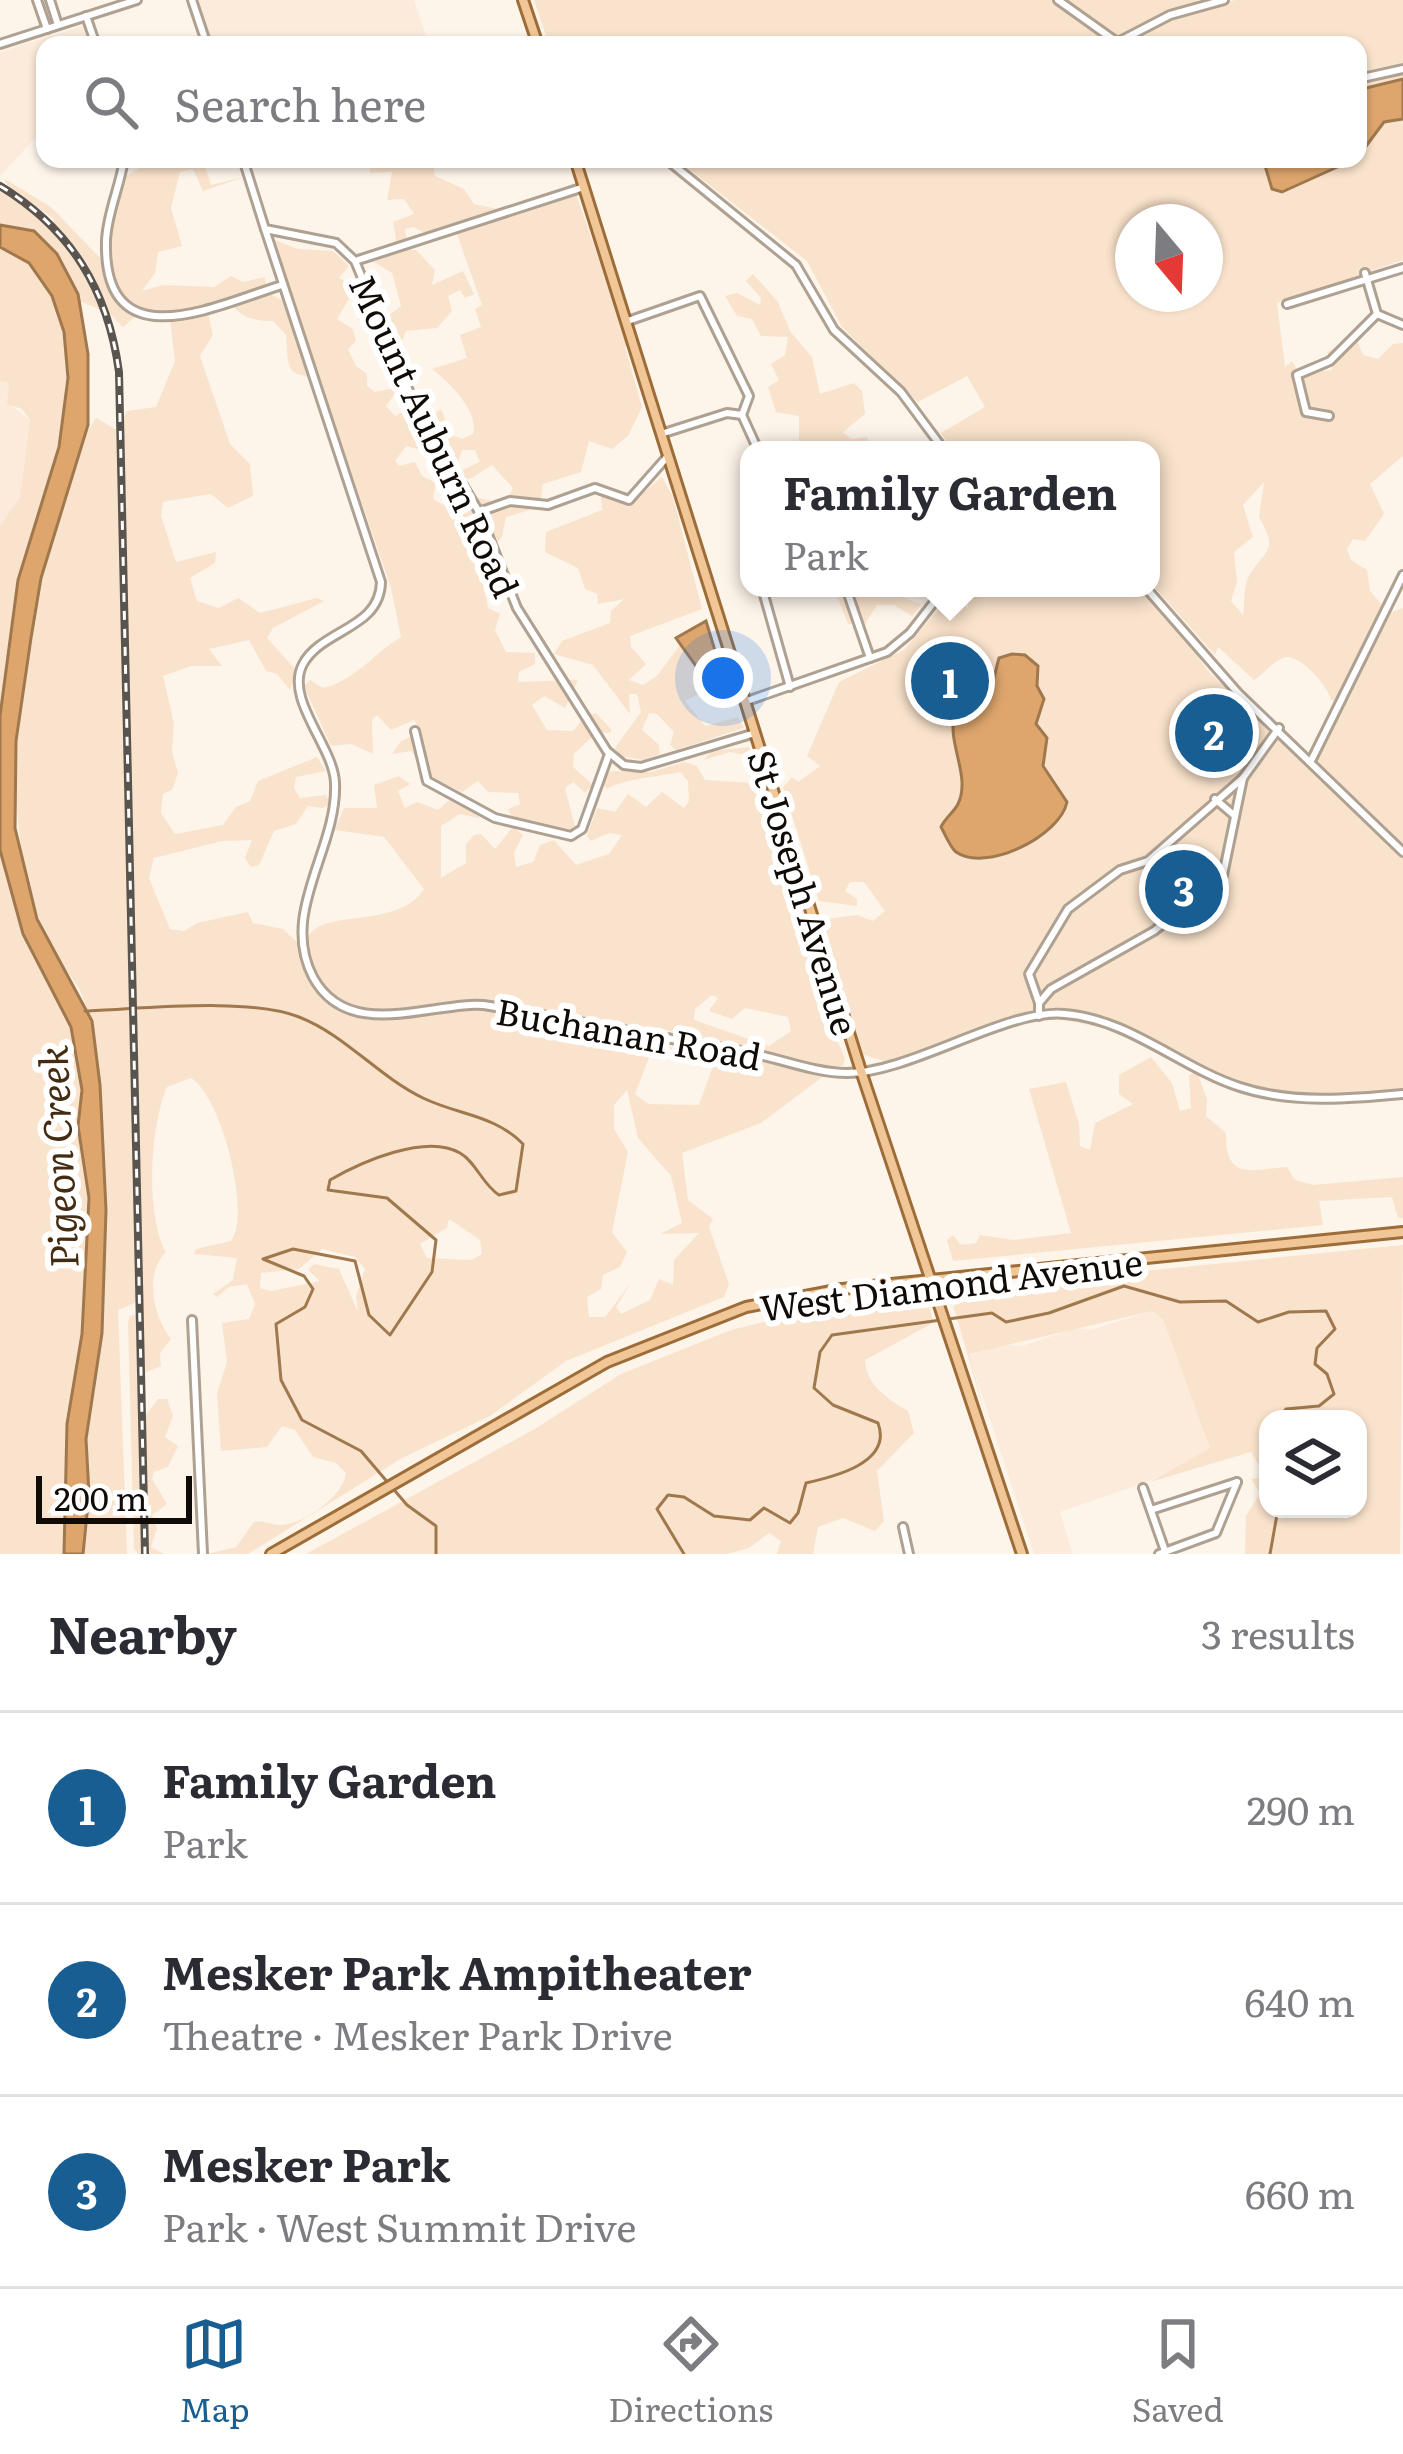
<!DOCTYPE html>
<meta charset="utf-8">
<style>
:root{--surface:#fff;--page:#f2f2f3;--text:#2b2b33;--muted:#7c7c81;--line:#e1e1e2;--accent:#185e93}
body{margin:0;font-family:Literata,serif;background:var(--page);color:var(--text)}
.controls{position:absolute;right:36px;bottom:36px;display:grid;overflow:hidden;border-radius:24px;box-shadow:0 3px 9px #0004}
.controls button{width:108px;height:108px;display:grid;place-items:center;padding:0;border:0;border-bottom:3px solid var(--line);background:var(--surface);color:var(--text);font:60px sans-serif}
.compass{position:absolute;left:1115px;top:204px;width:108px;height:108px;border-radius:50%;background:var(--surface);box-shadow:0 3px 9px #0004;rotate:161deg}
.scale{position:absolute;left:36px;bottom:30px;width:156px;box-sizing:border-box;padding-left:12px;border:6px solid #100b06;border-top:0;font-size:33px;line-height:42px;white-space:nowrap;color:#100b06;-webkit-text-stroke:9px #fff;paint-order:stroke}
.you{position:absolute;left:723px;top:678px;width:42px;height:42px;margin:-30px;border:9px solid #fff;border-radius:50%;background:#1a73e8;box-shadow:0 0 0 18px #1a73e833}
.badge{display:grid;place-items:center;width:78px;height:78px;border-radius:50%;background:var(--accent);color:#fff;font-size:39px;font-weight:700}
.pin{position:absolute;translate:-50% -50%;border:6px solid #fff;box-shadow:0 3px 12px #0006}
.popup{position:absolute;left:740px;top:441px;width:420px;height:156px;box-sizing:border-box;display:grid;place-content:center;border-radius:24px;background:var(--surface);filter:drop-shadow(0 3px 9px #0005);font-size:39px;white-space:nowrap;color:var(--muted)}
.popup b{font-size:45px;color:var(--text)}
.popup::after{content:'';position:absolute;left:50%;top:100%;margin-left:-24px;border:24px solid transparent;border-top-color:var(--surface)}
.list{margin:0;padding:0;list-style:none}
h2{display:flex;justify-content:space-between;align-items:center;height:156px;margin:0;padding:0 48px;font-size:51px}
h2 small{font-size:39px;font-weight:400;color:var(--muted)}
.list li{display:grid;grid-template-columns:78px 1fr auto;gap:36px;align-items:center;box-sizing:border-box;height:192px;padding:0 48px;border-top:3px solid var(--line)}
.list b{display:block;font-size:45px;white-space:nowrap}
.list p{margin:0;font-size:39px;white-space:nowrap;color:var(--muted)}
.list em{font-size:39px;font-style:normal;color:var(--muted)}
.icon{flex:none;width:66px;height:66px;fill:none;stroke:currentColor;stroke-width:2;stroke-linecap:round;stroke-linejoin:round}
.map{position:relative;flex:none;width:1403px;height:1554px;overflow:hidden}
.search{position:absolute;background:var(--surface);box-shadow:0 3px 9px #0004;left:36px;right:36px;top:36px;height:132px;display:flex;align-items:center;gap:30px;box-sizing:border-box;padding:0 42px;border-radius:24px;color:var(--muted);font-size:45px}
.sheet{height:732px;background:var(--surface)}
nav{display:flex;justify-content:space-around;align-items:center;box-sizing:border-box;height:168px;border-top:3px solid var(--line);background:var(--surface);font-size:33px;color:var(--muted)}
nav a{display:grid;justify-items:center;gap:6px}
nav .on{color:var(--accent)}
.map>svg:first-child{display:block}
.built{fill:#fcebda}
.green{fill:#fae3cc;fill-rule:evenodd}
.water{fill:#dea66d;stroke:#a0784e;stroke-width:3}
.lines{fill:none;stroke-linecap:round;stroke-linejoin:round}
.stream{stroke:#a0784e;stroke-width:3}
.minor-casing{stroke:#afa192;stroke-width:12}
.major-casing{stroke:#9c6c39;stroke-width:14}
.minor{stroke:#fff;stroke-width:6}
.major{stroke:#f1c798;stroke-width:8}
.rail-casing{stroke:#5a544e;stroke-width:8}
.rail{stroke:#fff;stroke-width:3;stroke-dasharray:9;stroke-linecap:butt}
.labels{text-anchor:middle;dominant-baseline:central;stroke-width:12;stroke-linejoin:round;paint-order:stroke}
.street-label{font-size:36px;fill:#100b06;stroke:#fff}
.water-label{font-size:39px;font-style:italic;fill:#442c13;stroke:#fff}
</style>
<div class="map">
<svg width="1403" height="1554" viewBox="0 0 1403 1554">
<rect width="100%" height="100%" fill="#fdf4ea"/>
<!-- built -->
<g class="built">
<polygon points="198,0 414,0 429,45 212,45"/>
<polygon points="83,26 89,45 45,45 45,127 0,176 0,52"/>
<polygon points="0,381 9,383 14,408 30,420 20,497 0,526"/>
<polygon points="1151,1311 1163,1319 1211,1448 1152,1480 1060,1512 1073,1554 1034,1554 969,1355 1000,1345 1022,1346 1076,1328 1091,1330"/>
</g>
<!-- green -->
<g class="green">
<path d="M 534,0 L 1198,0 L 1202,10 L 1235,0 L 1403,0 L 1403,260 L 1277,303 L 1285,367 L 1292,361 L 1299,373 L 1331,370 L 1334,364 L 1327,352 L 1357,340 L 1363,355 L 1378,359 L 1393,344 L 1403,343 L 1403,456 L 1370,484 L 1384,514 L 1365,541 L 1353,539 L 1347,549 L 1351,560 L 1367,570 L 1370,591 L 1384,607 L 1339,701 L 1331,700 C 1328,686 1304,659 1288,657 C 1278,656 1263,675 1254,680 L 1218,647 L 1215,655 L 1151,583 L 1151,450 L 953,450 L 941,433 L 985,407 L 967,376 L 918,402 L 842,327 L 807,261 L 676,159 L 1358,159 L 1358,45 L 549,45 ZM 1133,222 L 1205,222 L 1205,294 L 1133,294 ZM 1264,482 L 1259,517 C 1279,553 1266,547 1249,576 C 1243,586 1245,604 1243,615 L 1231,601 L 1237,582 L 1234,552 L 1253,537 L 1243,505 Z"/>
<path d="M 156,159 L 203,159 L 211,185 L 244,177 L 203,191 L 193,169 L 180,172 L 171,208 L 182,246 L 158,252 L 155,273 L 142,291 L 163,285 L 214,287 L 231,276 L 243,282 L 265,277 L 266,292 L 293,305 L 275,240 L 298,249 L 333,251 L 349,266 L 339,278 L 356,287 L 337,319 L 353,329 L 356,341 L 348,349 L 356,366 L 367,374 L 367,386 L 375,392 L 400,387 L 386,406 L 395,416 L 408,410 L 423,423 L 441,409 L 451,435 L 462,439 L 473,434 C 480,412 447,380 432,369 L 467,358 L 460,335 L 481,327 L 475,309 L 482,305 L 457,234 L 480,225 L 426,234 L 414,227 L 405,229 L 408,250 L 416,250 L 435,270 L 432,285 L 463,271 L 474,294 L 465,298 L 460,290 L 448,296 L 452,311 L 437,328 L 406,331 L 400,346 L 405,367 L 377,320 L 357,320 L 378,304 L 387,317 L 401,306 L 392,273 L 374,262 L 389,255 L 396,239 L 393,222 L 414,214 L 404,199 L 387,200 L 392,172 L 370,173 L 371,159 L 432,159 L 435,176 L 464,189 L 474,204 L 497,209 L 489,223 L 576,194 L 629,345 L 625,347 L 642,407 L 628,436 L 612,449 L 589,441 L 581,472 L 543,484 L 540,507 L 506,517 L 502,537 L 479,561 L 488,608 L 500,614 L 495,630 L 506,652 L 535,653 L 535,664 L 519,672 L 518,682 L 578,680 L 565,708 L 544,696 L 532,705 L 547,730 L 573,731 L 585,716 L 596,713 L 611,729 L 611,733 L 597,732 L 574,754 L 573,767 L 593,785 L 585,793 L 573,782 L 565,788 L 575,826 L 567,833 L 512,817 L 508,809 L 520,804 L 518,793 L 488,792 L 478,781 L 462,792 L 433,778 L 411,751 L 392,754 L 401,741 L 421,732 L 414,720 L 391,730 L 377,715 L 372,720 L 373,754 L 351,744 L 331,746 L 304,686 L 310,680 L 323,688 C 355,681 374,653 401,637 L 391,588 L 319,378 C 284,374 289,370 286,335 L 273,321 C 252,321 238,317 229,298 L 206,305 L 213,335 L 200,356 L 230,444 L 250,464 L 253,496 L 228,508 L 211,494 L 163,502 L 161,516 L 176,562 L 216,552 L 215,563 L 190,578 L 197,601 L 219,608 L 238,598 L 260,613 L 317,598 L 324,601 L 273,628 L 267,638 L 297,671 L 290,690 L 277,674 L 266,671 L 249,640 L 209,649 L 222,666 L 191,666 L 163,676 L 174,723 L 172,752 L 178,773 L 172,790 L 163,794 L 161,813 L 175,834 L 223,825 L 236,807 L 250,801 L 258,781 L 317,757 L 326,771 L 296,777 L 294,788 L 300,798 L 326,795 L 330,803 L 323,808 L 308,806 L 296,824 L 274,831 L 259,865 L 251,867 L 245,858 L 252,840 L 222,841 L 154,858 L 149,878 L 170,929 L 184,931 L 197,923 L 248,912 L 253,923 L 283,929 L 300,945 C 307,938 312,929 322,925 C 354,914 404,921 424,889 L 384,837 L 335,830 L 344,808 L 377,808 L 374,785 L 399,776 L 410,784 L 398,791 L 405,808 L 417,802 L 438,810 L 452,798 L 483,806 L 478,818 L 460,814 L 441,826 L 441,878 L 466,863 L 466,844 L 474,835 L 481,834 L 495,849 L 513,827 L 523,835 L 514,853 L 516,867 L 533,862 L 540,845 L 554,840 L 576,865 L 609,854 L 622,835 L 609,833 L 591,841 L 587,836 L 597,808 L 615,812 L 628,794 L 646,807 L 662,792 L 684,808 L 689,801 L 688,781 L 680,772 C 657,777 627,778 607,789 L 602,781 L 611,771 L 651,772 L 684,762 L 697,766 L 705,780 L 752,783 L 755,777 L 745,755 L 730,752 L 704,760 L 711,751 L 749,747 L 822,972 L 815,991 L 845,1058 L 843,1065 L 833,1068 L 652,1027 L 634,1029 L 637,1040 L 697,1053 L 650,1055 L 635,1094 L 648,1104 L 699,1105 L 714,1063 L 725,1053 L 825,1075 L 761,1123 L 682,1153 L 688,1200 L 713,1219 L 709,1227 L 729,1284 L 724,1297 L 566,1361 L 490,1416 L 402,1458 L 248,1554 L 207,1554 L 236,1547 L 254,1522 C 265,1520 272,1526 282,1525 C 306,1523 343,1496 346,1473 L 336,1463 L 313,1457 L 295,1430 L 282,1426 L 267,1447 L 221,1451 L 217,1393 L 227,1362 L 222,1323 L 249,1319 L 255,1304 L 247,1284 L 229,1287 L 217,1297 L 213,1294 L 233,1280 L 237,1258 L 194,1254 L 196,1249 L 231,1241 C 252,1215 221,1095 191,1078 L 167,1087 C 150,1126 145,1215 166,1252 C 144,1273 153,1316 171,1339 L 160,1353 L 161,1366 L 137,1376 L 140,1423 L 158,1399 L 167,1399 L 173,1416 L 165,1437 L 178,1446 L 168,1467 L 154,1472 L 152,1479 L 167,1504 L 152,1515 L 157,1528 L 151,1547 L 164,1554 L 138,1554 L 134,1548 L 128,1323 L 130,1316 L 142,1313 L 142,1300 L 118,1310 L 127,1554 L 83,1554 L 89,1494 L 86,1439 L 102,1333 L 106,1209 L 100,1085 L 92,1021 L 80,990 L 49,945 L 25,881 L 15,795 L 16,741 L 41,578 L 81,442 L 96,418 L 117,430 L 127,411 L 156,407 L 175,361 L 170,319 L 144,309 L 123,327 L 109,313 L 79,301 L 50,247 L 0,225 L 0,191 L 53,226 L 54,219 L 7,186 L 5,179 L 51,207 L 103,261 L 111,255 L 111,225 L 126,176 ZM 406,446 L 430,452 L 447,470 L 457,465 L 462,450 L 475,450 L 480,462 L 460,471 L 459,477 L 470,479 L 492,465 L 513,488 L 505,504 L 479,498 L 447,507 L 433,499 L 436,483 L 422,476 L 415,462 L 399,466 L 395,461 ZM 712,995 L 718,998 L 709,1011 L 732,1019 L 745,1008 L 788,1017 L 791,1031 L 769,1046 L 694,1020 L 695,1009 ZM 627,1090 L 638,1138 L 671,1176 L 682,1223 L 660,1234 L 699,1233 L 674,1260 L 673,1285 L 659,1279 L 650,1300 L 621,1314 L 616,1307 L 630,1284 L 605,1317 L 589,1317 L 587,1297 L 601,1289 L 603,1275 L 620,1267 L 627,1252 L 612,1232 L 628,1152 L 614,1129 L 614,1105 ZM 449,1219 L 480,1240 L 482,1254 L 471,1260 L 427,1258 L 420,1244 L 447,1228 ZM 322,1249 L 355,1257 L 365,1269 L 356,1296 L 358,1312 L 339,1269 L 314,1264 L 308,1270 L 320,1281 L 271,1291 L 260,1288 L 261,1273 L 299,1269 Z"/>
<polygon points="0,247 29,263 52,295 64,332 68,378 59,447 18,580 0,716 0,526 20,497 30,420 22,409 7,404 9,383 0,381"/>
<polygon points="753,274 778,302 790,331 812,357 820,394 854,383 862,391 865,414 843,432 851,439 867,437 871,450 799,450 799,416 776,412 768,387 779,380 771,364 785,355 788,337 761,336 752,319 737,316 725,296 737,293 760,305 761,298 746,281"/>
<polygon points="662,477 673,497 702,609 630,636 631,647 646,664 629,680 643,685 657,676 680,645 689,649 704,683 701,693 685,701 705,726 738,717 744,728 676,750 670,745 674,732 657,714 649,713 642,730 659,745 660,754 644,760 620,756 615,748 641,712 637,694 629,694 630,714 593,665 554,654 562,641 610,623 611,611 624,599 598,604 597,594 585,589 578,568 545,552 546,532 602,510 601,496 644,492"/>
<polygon points="834,588 856,595 866,588 904,588 904,598 921,604 912,616 894,605 877,605 865,624 848,624"/>
<polygon points="969,588 1139,588 1164,611 1208,671 1403,855 1403,1091 1309,1096 1242,1085 1143,1036 1030,1013 887,1062 861,1054 824,926 826,919 857,915 873,921 885,911 864,882 850,882 845,891 857,899 857,906 819,901 783,787 792,777 798,782 820,766 807,756 839,682 904,650 946,600 968,608"/>
<polygon points="1403,608 1403,852 1312,759 1389,613"/>
<polygon points="0,850 12,900 71,1027 82,1090 78,1126 89,1198 82,1334 67,1424 64,1554 0,1554"/>
<path d="M 1151,1057 L 1172,1083 L 1180,1111 L 1191,1108 L 1189,1075 L 1197,1072 L 1207,1099 L 1206,1116 L 1226,1133 C 1225,1181 1251,1170 1287,1167 L 1295,1180 L 1313,1185 L 1403,1177 L 1403,1218 L 1398,1218 L 1392,1197 L 1319,1201 L 1323,1225 L 953,1261 L 947,1240 L 953,1235 L 961,1245 L 976,1243 L 980,1235 L 1013,1240 L 1071,1233 L 1029,1089 L 1066,1082 L 1079,1124 L 1080,1146 L 1090,1150 L 1095,1123 L 1133,1104 L 1119,1094 L 1119,1075 Z"/>
<path d="M 1403,1245 L 1400,1554 L 1245,1554 L 1246,1516 L 1260,1493 L 1251,1479 L 1266,1477 L 1251,1452 L 1150,1482 L 1210,1448 L 1163,1319 L 1152,1311 L 969,1354 L 988,1425 L 954,1308 L 955,1294 L 970,1289 L 1075,1285 L 1134,1272 ZM 1268,1419 L 1358,1419 L 1358,1509 L 1268,1509 Z"/>
<path d="M 920,1303 L 929,1305 L 933,1323 L 865,1360 C 866,1385 888,1399 908,1411 L 914,1433 L 877,1471 L 884,1521 L 875,1531 L 843,1518 L 818,1527 L 813,1554 L 777,1554 L 781,1541 L 769,1533 L 749,1548 L 726,1554 L 306,1554 L 533,1430 L 621,1374 L 731,1330 L 804,1312 Z"/>
</g>
<!-- water -->
<g class="water">
<polygon points="1403,79 1403,119 1384,122 1358,157 1358,90"/>
<polygon points="1263,159 1355,159 1282,192 1272,189"/>
<polygon points="0,225 34,231 57,254 78,294 88,354 88,425 41,578 31,638 16,741 15,828 37,919 92,1021 100,1085 106,1210 102,1333 86,1439 89,1494 83,1554 64,1554 67,1424 82,1334 89,1198 78,1126 82,1090 71,1027 23,934 0,850 0,716 18,580 59,447 68,378 64,332 52,296 29,263 0,247"/>
<polygon points="706,621 726,687 705,697 699,687 703,676 676,638"/>
<path d="M 1012,654 L 1025,655 L 1038,666 L 1037,686 L 1044,699 L 1036,724 L 1047,738 L 1043,766 L 1067,802 C 1060,836 986,873 956,852 C 950,847 945,834 941,827 C 945,818 954,812 958,804 C 971,777 948,745 954,717 C 994,696 988,699 999,658 Z"/>
</g>
<g class="lines">
<!-- stream -->
<g class="stream">
<path d="M 85,1011 C 141,1009 249,997 299,1017 C 344,1034 379,1077 423,1098 C 458,1115 495,1115 523,1144 L 516,1191 L 499,1195 C 482,1184 476,1162 460,1153 C 426,1133 361,1162 330,1180 L 328,1190 L 387,1198 L 436,1240 L 432,1272 L 390,1335 L 369,1315 L 355,1261 L 293,1249 L 263,1259 L 304,1276 L 313,1289 L 305,1307 L 276,1324 L 281,1380 L 302,1420 L 361,1451 L 407,1505 L 436,1526 L 436,1554"/>
<path d="M 684,1554 L 657,1509 L 668,1495 L 684,1497 L 714,1516 L 750,1520 L 764,1508 L 790,1523 L 798,1513 L 806,1483 C 833,1477 893,1463 878,1423 L 833,1405 L 814,1388 L 820,1352 L 832,1335 L 992,1313 L 1006,1322 L 1049,1313 L 1124,1286 L 1180,1302 L 1226,1301 L 1258,1322 L 1289,1312 L 1326,1311 L 1335,1329 L 1317,1348 L 1315,1364 L 1327,1374 L 1334,1394 L 1319,1406 L 1286,1409 L 1278,1419"/>
<polyline points="1270,1554 1278,1509"/>
</g>
<!-- minor casing -->
<g class="minor-casing">
<g id="minor">
<polyline points="37,0 47,29"/>
<polyline points="50,0 58,25"/>
<polyline points="192,0 207,45"/>
<polyline points="1058,0 1121,45"/>
<polyline points="86,16 96,45"/>
<polyline points="1118,42 1170,15 1224,0"/>
<polyline points="0,44 137,0"/>
<polyline points="1358,79 1403,69"/>
<path d="M 124,159 C 120,187 107,213 106,241 C 103,363 217,305 282,285"/>
<polyline points="243,159 265,229 336,243 355,261 414,403 479,512 517,608 607,751 624,765 641,767 755,733"/>
<polyline points="666,159 796,265 834,330 901,392 944,450"/>
<path d="M 265,229 L 381,582 C 380,629 322,629 303,664 C 284,699 334,747 335,783 C 338,849 279,912 313,977 C 350,1046 441,997 490,1006 C 574,1020 656,1037 740,1051 C 774,1056 812,1073 847,1073 C 911,1073 1007,1008 1065,1014 C 1129,1019 1181,1068 1240,1087 C 1291,1104 1351,1099 1403,1094"/>
<polyline points="355,261 584,187"/>
<polyline points="1365,273 1377,314"/>
<polyline points="1287,304 1403,268"/>
<polyline points="1377,314 1403,325"/>
<polyline points="628,321 700,296 749,396 742,415"/>
<polyline points="742,415 758,450"/>
<polyline points="1329,416 1306,412 1297,375 1330,361 1377,314"/>
<polyline points="664,433 727,413 742,415"/>
<polyline points="479,512 510,501 548,505 595,488 629,500 667,457"/>
<polyline points="762,588 790,687"/>
<polyline points="846,588 870,658"/>
<polyline points="1146,588 1238,693 1403,852"/>
<polyline points="747,701 887,652 910,633 945,588"/>
<polyline points="415,731 427,781 495,818 571,836 582,829 609,754"/>
<polyline points="1312,759 1403,575"/>
<polyline points="1215,799 1235,816"/>
<polyline points="1039,1003 1029,974 1068,909 1120,870 1148,861 1243,778"/>
<polyline points="1039,1016 1039,1003 1051,989 1154,931 1223,875 1243,778 1279,728"/>
<polyline points="192,1320 203,1554"/>
<polyline points="1143,1488 1165,1551"/>
<polyline points="1151,1510 1237,1482"/>
<polyline points="903,1527 909,1554"/>
<polyline points="1159,1554 1216,1533 1237,1482"/>
</g>
</g>
<!-- major casing -->
<g class="major-casing">
<g id="major">
<polyline points="523,0 538,45"/>
<polyline points="575,159 861,1071 1022,1554"/>
<polyline points="271,1554 607,1362 746,1307 842,1289 1403,1232"/>
</g>
</g>
<!-- minor -->
<use href="#minor" class="minor"/>
<!-- major -->
<use href="#major" class="major"/>
<!-- rail casing -->
<g class="rail-casing">
<path id="rail" d="M 0,186 C 71,229 108,290 119,372 L 145,1554"/>
</g>
<!-- rail -->
<use href="#rail" class="rail"/>
</g>
<g class="labels">
<!-- street labels -->
<g class="street-label">
<text transform="translate(436 435) rotate(65)">Mount Auburn Road</text>
<text transform="translate(805 892) rotate(73)">St Joseph Avenue</text>
<text transform="translate(629 1032) rotate(10)">Buchanan Road</text>
<text transform="translate(951 1283) rotate(-7)">West Diamond Avenue</text>
</g>
<!-- water labels -->
<g class="water-label">
<text transform="translate(56 1157) rotate(-93)">Pigeon Creek</text>
</g>
</g>
</svg>
<div class="controls">
<button><svg class="icon" aria-label="layers" viewBox="0 0 24 24"><path d="M12 4l9 5-9 5-9-5zM3 14l9 5 9-5"/></svg></button>
</div>
<svg class="compass" viewBox="-18 -18 36 36"><path d="M0-13l5 13h-10z" fill="#e53935"/><path d="M0 13l5-13h-10z" fill="#7c7c81"/></svg>
<div class="scale">200 m</div>
<div class="you"></div>
<div class="pin badge" style="left:950px;top:681px">1</div>
<div class="popup"><b>Family Garden</b>Park</div>
<div class="pin badge" style="left:1214px;top:733px">2</div>
<div class="pin badge" style="left:1184px;top:889px">3</div>
<div class="search"><svg class="icon" aria-label="search" viewBox="0 0 24 24"><circle cx="10" cy="10" r="6"/><path d="M15 15l6 6"/></svg>Search here</div>
</div>
<section class="sheet">
<h2>Nearby<small>3 results</small></h2>
<ul class="list">
<li><span class="badge">1</span><div><b>Family Garden</b><p>Park</p></div><em>290 m</em></li>
<li><span class="badge">2</span><div><b>Mesker Park Ampitheater</b><p>Theatre · Mesker Park Drive</p></div><em>640 m</em></li>
<li><span class="badge">3</span><div><b>Mesker Park</b><p>Park · West Summit Drive</p></div><em>660 m</em></li>
</ul>
</section>
<nav>
<a class="on"><svg class="icon" aria-label="map" viewBox="0 0 24 24"><path d="M3 6l6-2 6 2 6-2v14l-6 2-6-2-6 2zM9 4v14M15 6v14"/></svg>Map</a>
<a><svg class="icon" aria-label="directions" viewBox="0 0 24 24"><path d="M12 3l9 9-9 9-9-9zM9 14v-3h6M13 9l2 2-2 2"/></svg>Directions</a>
<a><svg class="icon" aria-label="saved" viewBox="0 0 24 24"><path d="M7 4h10v16l-5-4-5 4z"/></svg>Saved</a>
</nav>
